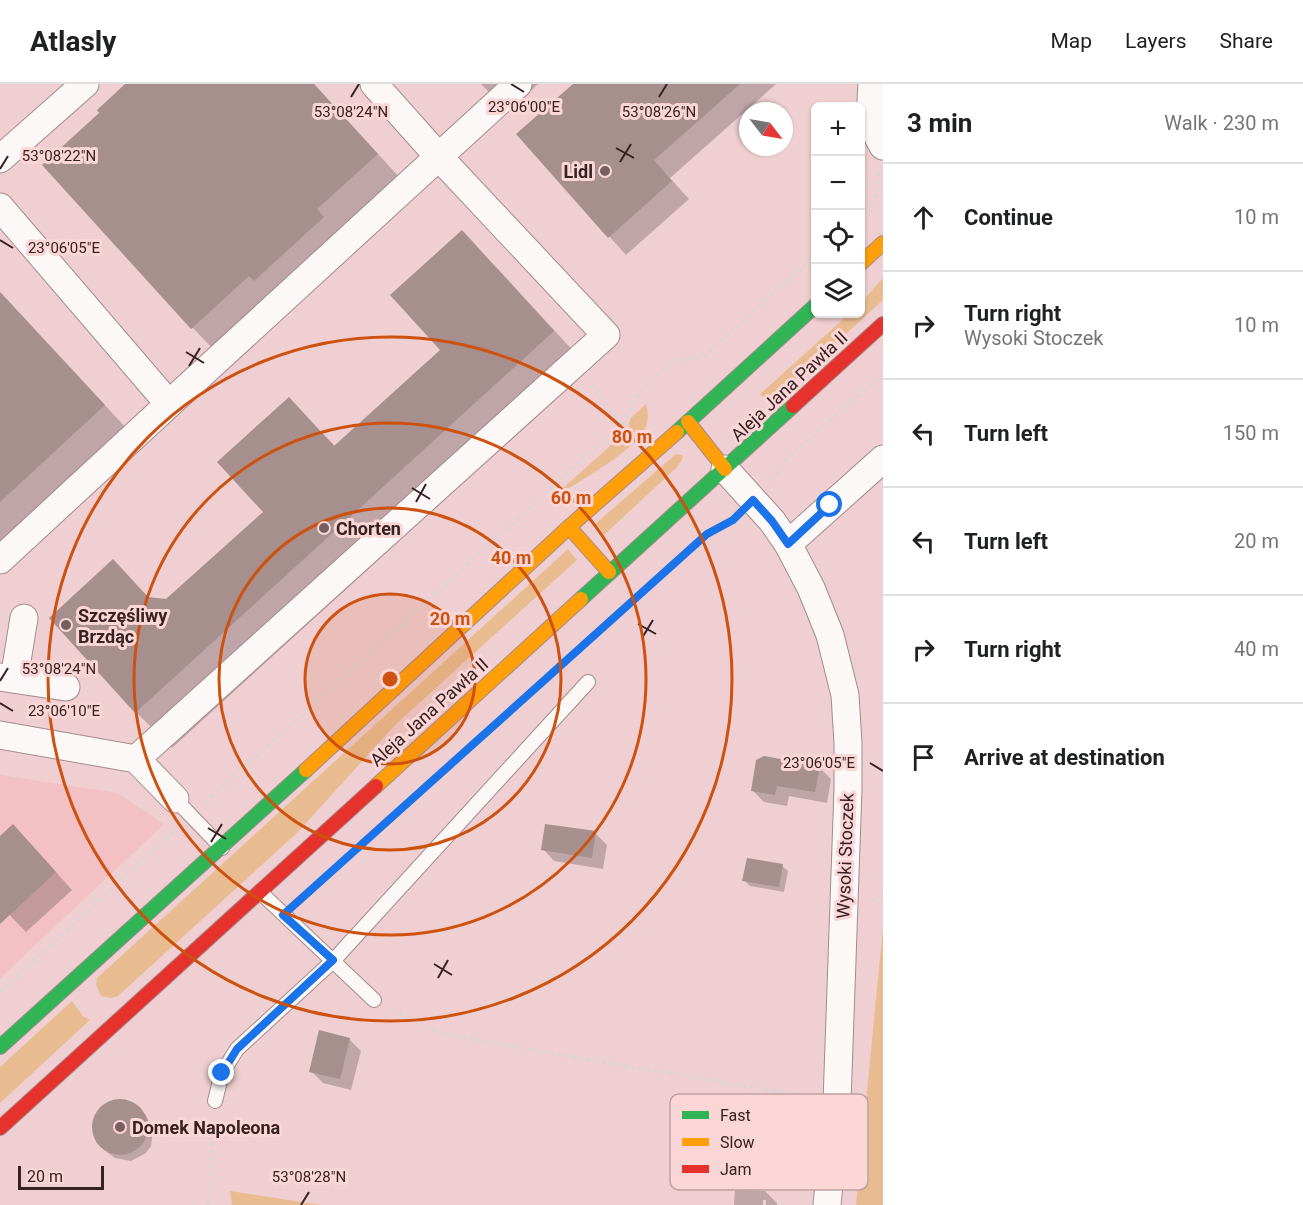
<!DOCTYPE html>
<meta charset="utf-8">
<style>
:root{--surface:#fff;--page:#f2f2f2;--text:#202124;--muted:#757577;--line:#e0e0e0}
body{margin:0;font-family:Roboto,sans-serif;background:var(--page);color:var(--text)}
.controls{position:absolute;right:18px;top:18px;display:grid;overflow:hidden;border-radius:9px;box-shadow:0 2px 4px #0004}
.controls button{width:54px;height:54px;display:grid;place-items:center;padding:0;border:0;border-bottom:2px solid var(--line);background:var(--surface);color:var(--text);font:30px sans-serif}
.compass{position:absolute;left:739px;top:18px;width:54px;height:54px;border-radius:50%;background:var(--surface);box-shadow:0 2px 4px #0004;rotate:121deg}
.scale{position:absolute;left:18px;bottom:15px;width:86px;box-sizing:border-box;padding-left:6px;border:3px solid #372123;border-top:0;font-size:16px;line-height:21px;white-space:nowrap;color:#372123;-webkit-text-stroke:4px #fad6d7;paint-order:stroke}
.stop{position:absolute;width:18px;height:18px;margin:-14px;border:4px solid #1a73e8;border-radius:50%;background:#fff}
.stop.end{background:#1a73e8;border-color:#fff;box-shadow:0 2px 6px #0008}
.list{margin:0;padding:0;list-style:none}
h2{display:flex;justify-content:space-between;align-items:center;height:78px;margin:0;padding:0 24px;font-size:26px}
h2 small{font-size:20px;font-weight:400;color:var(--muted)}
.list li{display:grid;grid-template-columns:39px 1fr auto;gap:18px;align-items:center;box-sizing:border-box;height:108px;padding:0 24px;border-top:2px solid var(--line)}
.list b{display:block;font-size:22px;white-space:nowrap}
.list p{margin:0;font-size:20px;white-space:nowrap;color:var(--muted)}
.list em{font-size:20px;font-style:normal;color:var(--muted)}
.icon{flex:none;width:33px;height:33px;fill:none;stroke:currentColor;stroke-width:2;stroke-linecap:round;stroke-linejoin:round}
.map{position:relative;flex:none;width:883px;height:1121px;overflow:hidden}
header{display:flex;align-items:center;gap:36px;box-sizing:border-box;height:84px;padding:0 30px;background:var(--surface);border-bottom:2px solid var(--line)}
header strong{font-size:28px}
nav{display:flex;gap:33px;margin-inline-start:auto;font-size:21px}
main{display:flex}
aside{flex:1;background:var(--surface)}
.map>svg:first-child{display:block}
.built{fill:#f3c0c3}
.green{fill:#e8bc90}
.shadow{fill:#0003}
.building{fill:#a68f8d}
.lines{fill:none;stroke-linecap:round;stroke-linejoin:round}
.lane-casing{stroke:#a38b8d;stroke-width:16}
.street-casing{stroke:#a38b8d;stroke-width:29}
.fast-casing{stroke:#a38b8d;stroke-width:16}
.slow-casing{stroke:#a38b8d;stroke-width:16}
.jam-casing{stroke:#a38b8d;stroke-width:16}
.path{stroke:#ded4d4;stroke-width:4;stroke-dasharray:3 4.5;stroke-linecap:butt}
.lane{stroke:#fdf8f8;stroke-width:14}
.street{stroke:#fdf8f8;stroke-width:27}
.fast{stroke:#30b455;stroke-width:14}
.slow{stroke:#ff9f0a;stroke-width:14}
.jam{stroke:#e5322d;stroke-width:14}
.route{stroke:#1a73e8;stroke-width:8}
.ticks{fill:none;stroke:#372123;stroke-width:2}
.ring{fill:none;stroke:#cd510f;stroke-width:3}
.poi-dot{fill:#775e60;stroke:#fad6d7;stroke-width:2}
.labels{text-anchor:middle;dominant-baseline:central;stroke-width:6;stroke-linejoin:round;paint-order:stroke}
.poi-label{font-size:18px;font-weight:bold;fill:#372123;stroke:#fad6d7;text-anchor:start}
.street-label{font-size:18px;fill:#372123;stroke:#fad6d7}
.key{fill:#fad6d7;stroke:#c0a0a1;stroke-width:1.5}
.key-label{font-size:16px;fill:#372123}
.ticks-label{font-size:15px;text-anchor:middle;fill:#372123;stroke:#fad6d7;stroke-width:6;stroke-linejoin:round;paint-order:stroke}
.centre{fill:#cd510f;stroke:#fad6d7;stroke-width:3}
.ring-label{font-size:18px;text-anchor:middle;font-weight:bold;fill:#cd510f;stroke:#fad6d7;stroke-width:6;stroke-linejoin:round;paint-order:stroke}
</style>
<header>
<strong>Atlasly</strong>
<nav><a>Map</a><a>Layers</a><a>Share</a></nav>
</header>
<main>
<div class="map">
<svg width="883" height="1121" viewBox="0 0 883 1121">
<rect width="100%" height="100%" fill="#efcfd1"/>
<!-- built -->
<polygon class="built" points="0,691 117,709 164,740 0,894"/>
<!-- green -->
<g class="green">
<polygon points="883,194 883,216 769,320 760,310 849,230 860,230 861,219"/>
<path d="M 646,320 C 648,327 649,335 646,342 C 639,364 583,395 563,408 L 561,406 L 628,346 L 630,335 Z"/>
<polygon points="676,370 682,371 683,374 677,383 604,451 599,443 594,441"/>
<polygon points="568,465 577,476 395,641 298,748 118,912 111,914 101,912 96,901 97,894"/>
<polygon points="883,843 883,1121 856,1121"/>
<polygon points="72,917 83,932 90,936 0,1019 0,983"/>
<polygon points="230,1107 321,1121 232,1121"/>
</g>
<!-- shadow -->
<g class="shadow">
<polygon points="127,0 314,0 401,95 216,268 192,243 102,29"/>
<polygon points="481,0 538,0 509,28"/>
<polygon points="575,0 776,0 670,94 689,115 626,171 518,51"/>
<polygon points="462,149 498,185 589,284 172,664 136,628 113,478 150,515 167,517 265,428 289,315 336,363 442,266"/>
<polygon points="0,208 127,345 0,464"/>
<polygon points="819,683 831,695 827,719 789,712 787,722 764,718 753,707"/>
<polygon points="595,749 607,761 603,785 554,777 543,765"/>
<polygon points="0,754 30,759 72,806 26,848 0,821"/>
<polygon points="782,782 788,787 784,808 750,802 744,796"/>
<polygon points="349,955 361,967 351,1006 323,999 311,987"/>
<polygon points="125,1017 139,1024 145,1030 153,1045 151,1062 146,1069 131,1077 115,1074 108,1069 102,1063 94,1048 93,1040 101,1024 108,1020"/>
<polygon points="735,1105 765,1107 777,1119 777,1121 766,1121 766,1116 763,1116 763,1121 734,1121"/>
</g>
<!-- building -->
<g class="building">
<polygon points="125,0 314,0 378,70 317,125 324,133 254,197 249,192 191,245 42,81 99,29 97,26"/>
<polygon points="573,0 740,0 654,76 672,97 608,154 516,50"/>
<polygon points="462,146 554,247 135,629 49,534 113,475 148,513 166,515 263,428 217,378 289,313 334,362 440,266 390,211"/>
<polygon points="0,208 105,321 0,418"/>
<polygon points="764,672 820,682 815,708 777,702 775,711 751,707 756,676"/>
<polygon points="13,740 56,788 0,840 0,752"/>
<polygon points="545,740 596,747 592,774 541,766"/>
<polygon points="747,774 783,780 779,803 742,797"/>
<polygon points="319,946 350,954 340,995 309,988"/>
<circle cx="120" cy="1043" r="28"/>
</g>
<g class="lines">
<!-- lane casing -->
<g class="lane-casing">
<g id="lane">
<polyline points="175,715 222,764"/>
<polyline points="260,808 374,916"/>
<polyline points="215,1017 222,989 237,965 333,877 588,598"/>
</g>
</g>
<!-- street casing -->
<g class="street-casing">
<g id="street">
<path d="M 872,0 C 870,25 869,40 883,62"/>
<polyline points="0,75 85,0"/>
<polyline points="0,123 169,320 0,476"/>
<polyline points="169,320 518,0"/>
<polyline points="725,385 772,437 788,460 811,504 830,551 845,611 848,659 848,705 837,1018 827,1121"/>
<polyline points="788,460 883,375"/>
<polyline points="0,593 66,603"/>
<polyline points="14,595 24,534"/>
<polyline points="0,651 136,675 175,715"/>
<polyline points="136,675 606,251 439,73 374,0"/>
</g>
</g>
<!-- fast casing -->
<g class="fast-casing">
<g id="fast">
<polyline points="677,348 816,221"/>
<polyline points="581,515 793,322"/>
<polyline points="0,963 306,686"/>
</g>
</g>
<!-- slow casing -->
<g class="slow-casing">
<g id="slow">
<polyline points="860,180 883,159"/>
<polyline points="688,338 725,385"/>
<polyline points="569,443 609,488"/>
<polyline points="306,686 569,443 677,348"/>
<polyline points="376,702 581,515"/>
</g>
</g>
<!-- jam casing -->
<g class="jam-casing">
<g id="jam">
<polyline points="793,322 883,240"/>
<polyline points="0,1044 376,702"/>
</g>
</g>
<!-- path -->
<g class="path">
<path d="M 860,130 C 875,117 883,107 877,87"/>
<polyline points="591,301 621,341"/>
<polyline points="773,397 786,376 883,289"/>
<polyline points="206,718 621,341 639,310 651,297 674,277 702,274 816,171"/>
<polyline points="326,792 707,450 733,436"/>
<polyline points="873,817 883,810"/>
<polyline points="0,908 176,745"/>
<polyline points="393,925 437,948 549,969 809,1013"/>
<polyline points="208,1121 213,1036"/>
</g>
<!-- lane -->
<use href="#lane" class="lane"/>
<!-- street -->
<use href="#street" class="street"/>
<!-- fast -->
<use href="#fast" class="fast"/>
<!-- slow -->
<use href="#slow" class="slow"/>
<!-- jam -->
<use href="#jam" class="jam"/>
</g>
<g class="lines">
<!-- route -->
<polyline class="route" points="222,989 237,965 333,876 283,831 707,450 733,436 753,416 772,437 788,460 830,421"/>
</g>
<!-- ticks -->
<path class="ticks" d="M 511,0 L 524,8M 351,13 L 359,0M 659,13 L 667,0M 616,64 L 634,74M 620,78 L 631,60M 0,85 L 8,72M 0,156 L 13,164M 186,268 L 204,279M 189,282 L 200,264M 412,404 L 430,415M 416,418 L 426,400M 638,540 L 656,550M 642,554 L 653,536M 0,597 L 8,584M 0,619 L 13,627M 870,679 L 883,687M 208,744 L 226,755M 211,758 L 222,740M 434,880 L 452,891M 438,894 L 448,876M 301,1121 L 309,1108"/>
<!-- distance rings -->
<circle cx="390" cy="595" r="85" fill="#cd510f" fill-opacity=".12"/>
<g class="ring">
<circle cx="390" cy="595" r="85"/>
<circle cx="390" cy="595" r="171"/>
<circle cx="390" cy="595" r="256"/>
<circle cx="390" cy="595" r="342"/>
</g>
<!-- markers -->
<g class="poi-dot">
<circle cx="605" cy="87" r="6"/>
<circle cx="324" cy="444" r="6"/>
<circle cx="66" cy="541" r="6"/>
<circle cx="120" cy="1043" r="6"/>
</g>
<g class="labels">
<!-- poi labels -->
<g class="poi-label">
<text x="593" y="87" text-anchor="end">Lidl</text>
<text x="336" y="444">Chorten</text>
<text x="78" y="531">Szczęśliwy<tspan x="78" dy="21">Brzdąc</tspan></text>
<text x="132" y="1043">Domek Napoleona</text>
</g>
<!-- street labels -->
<g class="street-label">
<text transform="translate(789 302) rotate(-43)">Aleja Jana Pawła II</text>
<text transform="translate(429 628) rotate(-42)">Aleja Jana Pawła II</text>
<text transform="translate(845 772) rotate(-88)">Wysoki Stoczek</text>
</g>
</g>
<!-- legend -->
<rect x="670" y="1010" width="198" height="96" rx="9" class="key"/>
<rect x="682" y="1027" width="27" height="8" fill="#30b455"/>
<rect x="682" y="1054" width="27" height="8" fill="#ff9f0a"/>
<rect x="682" y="1081" width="27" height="8" fill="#e5322d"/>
<g class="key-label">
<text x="720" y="1037">Fast</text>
<text x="720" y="1064">Slow</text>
<text x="720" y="1091">Jam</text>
</g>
<g class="ticks-label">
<text x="524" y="28">23°06'00"E</text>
<text x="351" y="33">53°08'24"N</text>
<text x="659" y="33">53°08'26"N</text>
<text x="59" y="77">53°08'22"N</text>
<text x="64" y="169">23°06'05"E</text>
<text x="59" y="590">53°08'24"N</text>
<text x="64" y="632">23°06'10"E</text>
<text x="819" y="684">23°06'05"E</text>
<text x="309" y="1098">53°08'28"N</text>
</g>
<circle cx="390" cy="595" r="9" class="centre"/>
<g class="ring-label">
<text x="632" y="359">80 m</text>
<text x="571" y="420">60 m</text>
<text x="511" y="480">40 m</text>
<text x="450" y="541">20 m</text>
</g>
</svg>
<div class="controls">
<button>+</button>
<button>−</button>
<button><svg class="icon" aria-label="locate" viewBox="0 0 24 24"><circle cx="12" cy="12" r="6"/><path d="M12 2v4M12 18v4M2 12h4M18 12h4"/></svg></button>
<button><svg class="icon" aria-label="layers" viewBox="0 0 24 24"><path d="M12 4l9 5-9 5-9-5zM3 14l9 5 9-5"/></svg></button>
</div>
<svg class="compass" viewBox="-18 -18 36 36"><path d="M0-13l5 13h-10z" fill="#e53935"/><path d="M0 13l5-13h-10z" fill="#757577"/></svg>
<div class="scale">20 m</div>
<div class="stop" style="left:830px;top:421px"></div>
<div class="stop end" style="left:222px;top:989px"></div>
</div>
<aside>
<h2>3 min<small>Walk · 230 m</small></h2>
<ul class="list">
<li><svg class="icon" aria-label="ahead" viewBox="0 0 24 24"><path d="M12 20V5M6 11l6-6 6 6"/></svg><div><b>Continue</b></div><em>10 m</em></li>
<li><svg class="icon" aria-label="right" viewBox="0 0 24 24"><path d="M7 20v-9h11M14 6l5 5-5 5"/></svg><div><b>Turn right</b><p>Wysoki Stoczek</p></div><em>10 m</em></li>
<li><svg class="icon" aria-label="left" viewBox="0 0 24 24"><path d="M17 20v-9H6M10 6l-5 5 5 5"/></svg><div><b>Turn left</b></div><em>150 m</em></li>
<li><svg class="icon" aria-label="left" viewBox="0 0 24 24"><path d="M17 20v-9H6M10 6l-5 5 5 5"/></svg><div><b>Turn left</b></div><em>20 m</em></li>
<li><svg class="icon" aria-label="right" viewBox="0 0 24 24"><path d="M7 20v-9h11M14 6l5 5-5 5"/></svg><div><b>Turn right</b></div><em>40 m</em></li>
<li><svg class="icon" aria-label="arrive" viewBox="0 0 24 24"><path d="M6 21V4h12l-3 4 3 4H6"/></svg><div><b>Arrive at destination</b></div></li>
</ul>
</aside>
</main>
